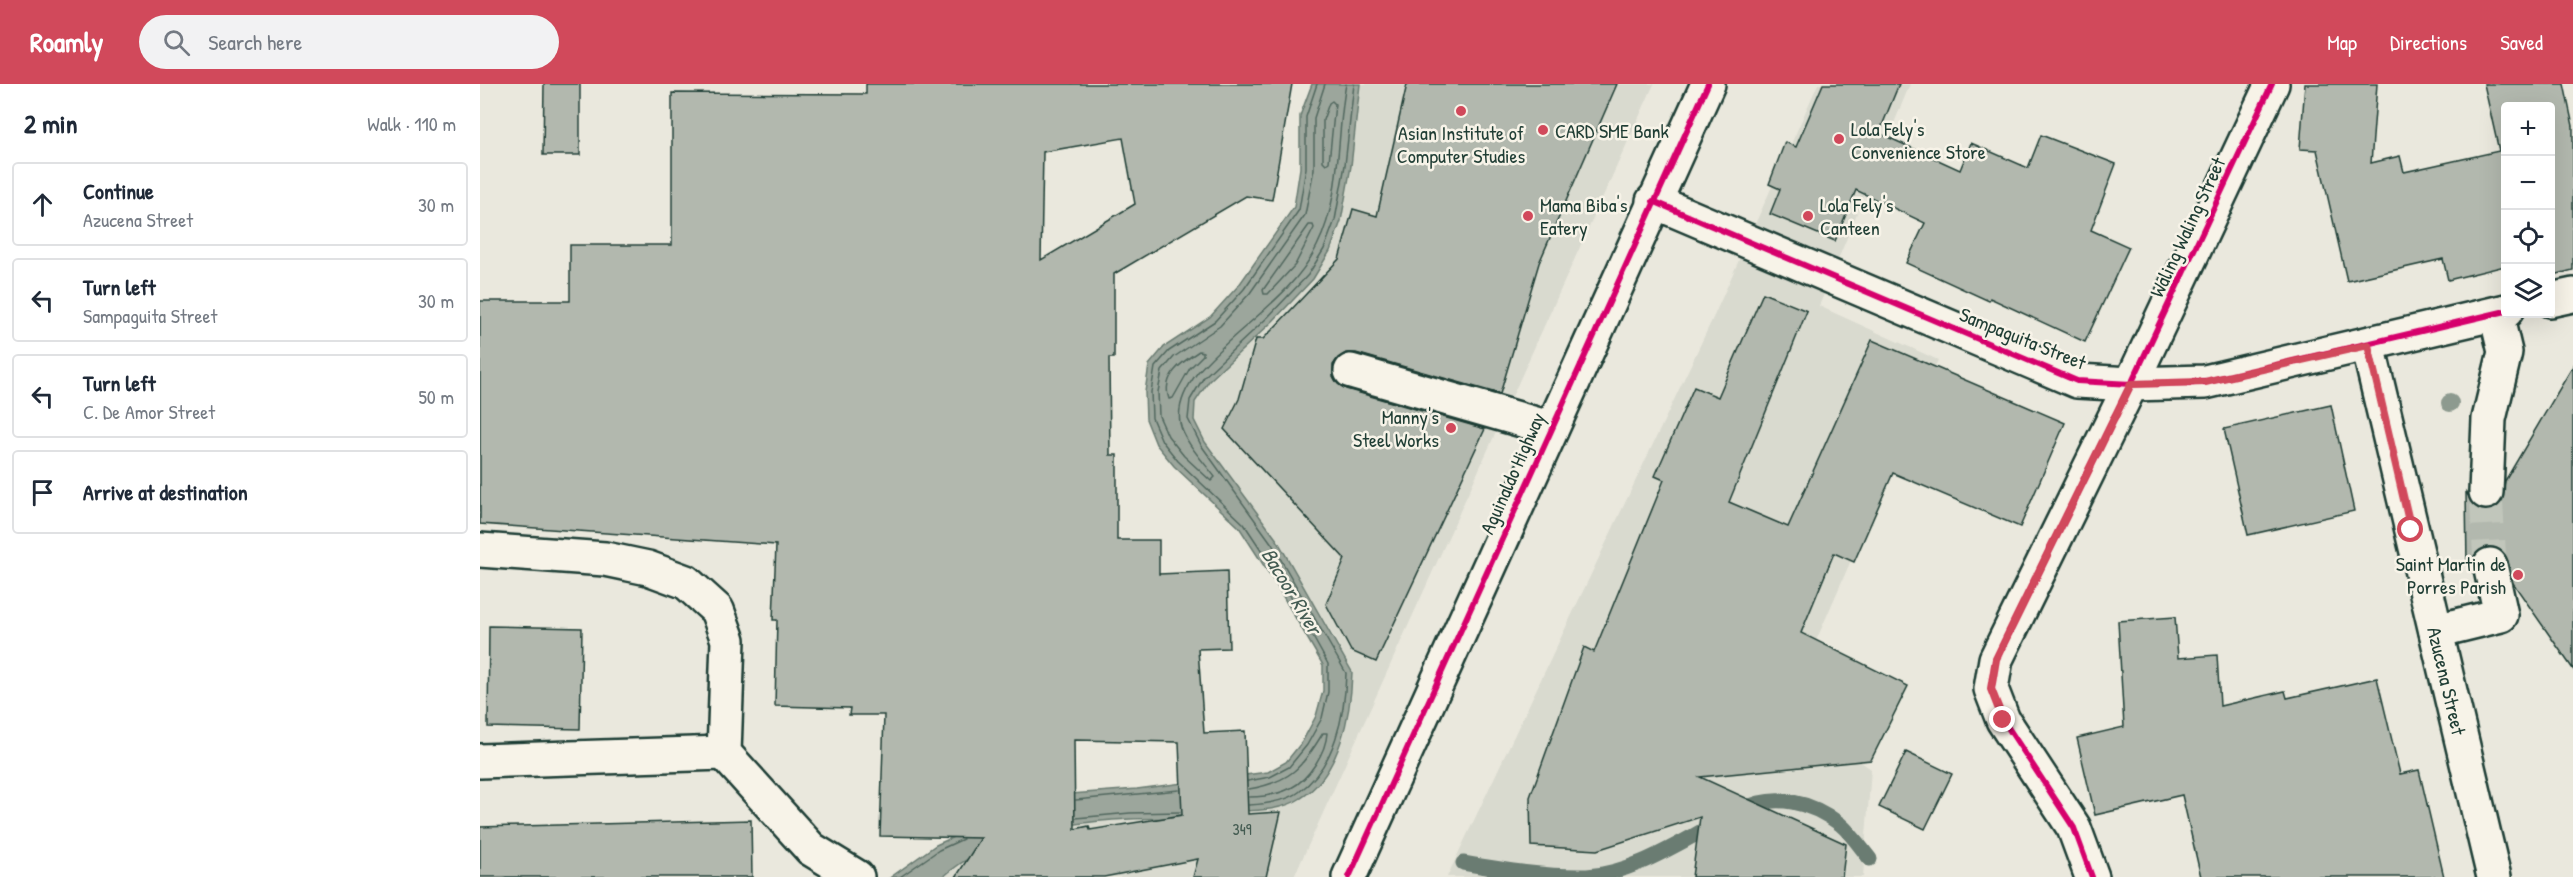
<!DOCTYPE html>
<meta charset="utf-8">
<style>
:root{--surface:#fff;--page:#f2f2f3;--text:#1f2937;--muted:#747a83;--line:#e0e1e3;--accent:#d1495b}
body{margin:0;font-family:"Patrick Hand",sans-serif;background:var(--page);color:var(--text)}
.controls{position:absolute;right:18px;top:18px;display:grid;overflow:hidden;border-radius:6px;box-shadow:0 6px 24px #0002}
.controls button{width:54px;height:54px;display:grid;place-items:center;padding:0;border:0;border-bottom:2px solid var(--line);background:var(--surface);color:var(--text);font:30px sans-serif}
.stop{position:absolute;width:18px;height:18px;margin:-14px;border:4px solid #d1495b;border-radius:50%;background:#fff}
.stop.end{background:#d1495b;border-color:#fff;box-shadow:0 2px 6px #0008}
.list{margin:0;padding:0;list-style:none}
h2{display:flex;justify-content:space-between;align-items:center;height:78px;margin:0;padding:0 24px;font-size:26px}
h2 small{font-size:20px;font-weight:400;color:var(--muted)}
.list li{display:grid;grid-template-columns:39px 1fr auto;gap:18px;align-items:center;box-sizing:border-box;height:84px;margin:0 12px 12px;padding:0 12px;border:2px solid var(--line);border-radius:6px}
.list b{display:block;font-size:22px;white-space:nowrap}
.list p{margin:0;font-size:20px;white-space:nowrap;color:var(--muted)}
.list em{font-size:20px;font-style:normal;color:var(--muted)}
.icon{flex:none;width:33px;height:33px;fill:none;stroke:currentColor;stroke-width:2;stroke-linecap:round;stroke-linejoin:round}
.map{position:relative;flex:none;width:2093px;height:793px;overflow:hidden}
header{display:flex;align-items:center;gap:36px;box-sizing:border-box;height:84px;padding:0 30px;background:var(--accent);color:#fff}
header strong{font-size:28px}
nav{display:flex;gap:33px;margin-inline-start:auto;font-size:21px}
.search{width:420px;height:54px;background:var(--page);display:flex;align-items:center;gap:15px;box-sizing:border-box;padding:0 21px;border-radius:33px;color:var(--muted);font-size:22px}
main{display:flex}
aside{flex:1;background:var(--surface)}
.map>svg:first-child{display:block}
.built{fill:#d9dacf}
.water{fill:#9ca69c;stroke:#6a7c72;stroke-width:1.5}
.lines{fill:none;stroke-linecap:round;stroke-linejoin:round}
.shore{stroke:#51675e;stroke-width:1.5}
.stream{stroke:#6a7c72;stroke-width:15}
.building{fill:#b2b8ae;stroke:#1f3d34;stroke-width:1.5;fill-rule:evenodd}
.minor-tunnel{stroke:#c1c6bb;stroke-width:33;stroke-dasharray:33 16;stroke-linecap:butt}
.minor-casing{stroke:#1f3d34;stroke-width:38}
.highway-casing{stroke:#1f3d34;stroke-width:38}
.minor{stroke:#f7f3e8;stroke-width:33}
.highway{stroke:#f7f3e8;stroke-width:33}
.cycleway-casing{stroke:#f7f3e8;stroke-width:10}
.cycleway{stroke:#d6006c;stroke-width:6}
.tree{fill:#8d9a8f}
.route{stroke:#d1495b;stroke-width:8}
.poi-dot{fill:#d1495b;stroke:#f7f3e8;stroke-width:2}
.labels{text-anchor:middle;dominant-baseline:central;stroke-width:5;stroke-linejoin:round;paint-order:stroke}
.number-label{font-size:16px;fill:#445c52}
.poi-label{font-size:20px;fill:#1f3d34;stroke:#f7f3e8;text-anchor:start}
.street-label{font-size:20px;fill:#1f3d34;stroke:#f7f3e8}
.water-label{font-size:21px;font-style:italic;fill:#445c53;stroke:#f7f3e8}
</style>
<header>
<strong>Roamly</strong>
<div class="search"><svg class="icon" aria-label="search" viewBox="0 0 24 24"><circle cx="10" cy="10" r="6"/><path d="M15 15l6 6"/></svg>Search here</div>
<nav><a>Map</a><a>Directions</a><a>Saved</a></nav>
</header>
<main>
<aside>
<h2>2 min<small>Walk · 110 m</small></h2>
<ul class="list">
<li><svg class="icon" aria-label="ahead" viewBox="0 0 24 24"><path d="M12 20V5M6 11l6-6 6 6"/></svg><div><b>Continue</b><p>Azucena Street</p></div><em>30 m</em></li>
<li><svg class="icon" aria-label="left" viewBox="0 0 24 24"><path d="M17 20v-9H6M10 6l-5 5 5 5"/></svg><div><b>Turn left</b><p>Sampaguita Street</p></div><em>30 m</em></li>
<li><svg class="icon" aria-label="left" viewBox="0 0 24 24"><path d="M17 20v-9H6M10 6l-5 5 5 5"/></svg><div><b>Turn left</b><p>C. De Amor Street</p></div><em>50 m</em></li>
<li><svg class="icon" aria-label="arrive" viewBox="0 0 24 24"><path d="M6 21V4h12l-3 4 3 4H6"/></svg><div><b>Arrive at destination</b></div></li>
</ul>
</aside>
<div class="map">
<svg width="2093" height="793" viewBox="0 0 2093 793">
<rect width="100%" height="100%" fill="#eae8dd"/>
<filter id="ink" filterUnits="userSpaceOnUse"><feTurbulence type="fractalNoise" baseFrequency=".0167" numOctaves="2"/><feDisplacementMap in="SourceGraphic" scale="12" xChannelSelector="R" yChannelSelector="G"/><feConvolveMatrix kernelMatrix="1 2 1 2 8 2 1 2 1" color-interpolation-filters="sRGB"/></filter>
<g filter="url(#ink)">
<!-- built -->
<g class="built">
<polygon points="880,0 1174,0 814,793 463,793 477,780 517,760 589,740 650,735 701,734 775,727 821,714 862,567 797,456 725,358 714,336 715,318 729,297 793,237 833,195"/>
<polygon points="1338,0 1430,0 1339,222 1458,276 1306,626 1391,685 1383,793 967,793 1233,234"/>
</g>
<!-- water -->
<path class="water" d="M 832,0 L 880,0 L 871,82 L 861,137 L 850,167 L 833,195 L 793,237 L 729,297 L 715,318 L 714,336 L 725,358 L 797,456 L 872,588 C 871,630 860,690 821,714 C 799,729 767,726 741,728 C 728,730 714,733 701,734 C 684,735 667,734 650,735 C 587,738 511,750 463,793 L 411,793 L 456,761 L 511,736 L 591,710 L 657,705 L 788,688 L 806,678 L 822,658 L 836,632 L 843,607 L 843,581 L 797,502 L 759,443 L 694,382 L 676,360 L 666,335 L 665,308 L 669,281 L 684,263 L 730,233 L 759,201 L 814,123 L 820,84 L 820,32 Z"/>
<g class="lines">
<!-- shore -->
<g class="shore">
<path d="M 845,0 L 834,34 L 834,85 L 825,131 L 770,209 L 740,242 L 694,273 L 682,287 L 678,308 L 679,332 L 688,352 L 704,372 L 731,397 L 735,393 C 723,377 704,358 700,339 C 697,321 707,302 718,288 C 755,244 811,215 837,162 C 862,112 856,53 866,0"/>
<polygon points="852,17 855,20 849,78 846,80 843,77 843,36 849,19"/>
<polygon points="829,141 833,141 834,144 815,181 788,210 784,210 783,206"/>
<path d="M 719,267 L 723,268 L 723,271 L 710,284 L 693,314 L 689,315 C 681,292 702,278 719,267 Z"/>
<polyline points="768,697 790,693 809,683 827,661 842,634 848,608 848,580 803,499 764,440 698,377 682,357 672,334 671,308 675,283 689,267 735,237 764,205 819,126 826,84 826,33 837,0"/>
<path d="M 769,705 C 810,698 822,684 843,649 L 847,649 C 846,668 829,695 811,704 C 799,710 783,713 769,713"/>
<polyline points="596,716 699,706"/>
<path d="M 769,721 C 784,720 807,717 819,708 C 855,682 865,631 866,589 L 792,460 L 721,361 L 708,335 L 710,316 L 724,293 L 788,233 L 828,191 L 844,165 L 855,136 L 865,81 L 874,0"/>
<polyline points="596,734 650,729 700,728"/>
<polyline points="420,793 459,766 483,755"/>
</g>
<!-- stream -->
<g class="stream">
<path d="M 1261,726 C 1295,708 1331,718 1360,740 C 1371,749 1381,764 1390,775"/>
<path d="M 983,779 C 1024,786 1066,793 1107,792 C 1153,789 1195,761 1235,740"/>
</g>
</g>
<!-- building -->
<g class="building">
<polygon points="64,0 100,0 100,71 63,71"/>
<path d="M 386,0 L 812,0 L 792,116 L 766,112 L 634,190 L 634,274 L 629,274 L 630,371 L 637,371 L 637,456 L 679,456 L 679,490 L 747,487 L 749,564 L 718,565 L 724,649 L 765,647 L 768,730 L 801,728 L 786,793 L 713,793 L 718,775 L 624,793 L 476,793 L 501,754 L 400,752 L 404,631 L 369,631 L 370,624 L 295,622 L 297,536 L 293,536 L 296,461 L 0,440 L 0,217 L 90,217 L 90,161 L 192,161 L 192,9 L 386,10 ZM 643,54 L 655,120 L 561,176 L 563,68 ZM 594,656 L 699,658 L 702,731 L 610,746 L 609,742 L 595,745 Z"/>
<polygon points="927,0 1137,0 1059,179 1020,310 876,269 866,269 858,274 853,281 853,292 858,300 866,305 1005,345 896,578 871,567 846,520 865,475 744,345 759,315 776,255 783,255 794,244 859,175 873,125 897,132"/>
<polygon points="1343,0 1419,0 1399,49 1480,86 1491,59 1548,84 1561,51 1636,80 1611,146 1649,163 1605,258 1510,214 1509,217 1426,179 1445,139 1376,106 1355,157 1290,130 1300,105 1289,100 1305,58 1316,63"/>
<polygon points="1825,0 1897,0 1891,79 1920,72 1924,88 2019,67 2004,0 2084,0 2093,42 2093,186 2070,192 2070,22 2025,22 2025,182 1968,196 1963,175 1867,197 1837,66 1820,65"/>
<polygon points="1283,209 1327,227 1249,418 1308,443 1392,256 1585,339 1540,443 1413,389 1374,478 1354,469 1321,549 1428,602 1391,676 1220,693 1366,760 1362,793 1212,793 1220,733 1117,766 1051,762 1050,713 1104,563 1114,568 1184,396 1175,392 1214,303 1238,313"/>
<polygon points="2093,282 2093,585 2033,499 2028,477 2023,468 2015,463 2005,463 1997,468 1992,481 1987,481 1986,408 1996,423 2005,427 2014,425 2021,418 2025,397"/>
<polygon points="1851,321 1874,427 1768,451 1744,345"/>
<polygon points="1695,533 1698,574 1737,571 1740,622 1805,607 1807,614 1897,594 1920,690 1939,686 1964,793 1721,793 1702,711 1615,731 1597,654 1644,643 1638,537"/>
<polygon points="9,542 102,544 100,645 8,643"/>
<polygon points="1426,668 1472,690 1445,745 1399,723"/>
<polygon points="271,736 272,793 0,793 0,743"/>
</g>
<g class="lines">
<!-- minor-tunnel -->
<polyline class="minor-tunnel" points="2006,408 2010,481"/>
<!-- minor casing -->
<g class="minor-casing">
<g id="minor">
<polyline points="1173,117 1597,297 1651,300 1725,298 2026,227"/>
<polyline points="2070,216 2093,211"/>
<path id="s1" d="M 1888,261 L 2014,793"/>
<polyline points="871,287 1070,344"/>
<polyline points="2006,408 2009,335 2025,268 2016,230"/>
<polyline points="0,466 125,475 168,484 206,498 237,526 248,556 244,669 331,765 377,793"/>
<polyline points="1956,547 2021,531 2010,481"/>
<polyline points="0,677 244,669"/>
<polyline points="1612,793 1594,744 1523,636 1511,605 1516,575 1651,300 1792,0"/>
</g>
</g>
<!-- highway casing -->
<g class="highway-casing">
<polyline id="highway" points="869,793 1228,0"/>
</g>
<!-- minor -->
<use href="#minor" class="minor"/>
<!-- highway -->
<use href="#highway" class="highway"/>
<!-- cycleway casing -->
<g class="cycleway-casing">
<g id="cycleway">
<polyline points="1173,117 1597,297 1651,300 1725,298 2026,227"/>
<polyline points="869,793 1228,0"/>
<polyline points="1612,793 1594,744 1523,636 1511,605 1516,575 1651,300 1792,0"/>
</g>
</g>
<!-- cycleway -->
<use href="#cycleway" class="cycleway"/>
</g>
<!-- trees -->
<circle class="tree" cx="1970" cy="319" r="9"/>
</g>
<g class="lines" filter="url(#ink)">
<!-- route -->
<polyline class="route" points="1523,636 1511,605 1516,575 1651,300 1725,298 1888,261 1931,446"/>
</g>
<!-- markers -->
<g class="poi-dot">
<circle cx="981" cy="27" r="6"/>
<circle cx="1063" cy="46" r="6"/>
<circle cx="1359" cy="55" r="6"/>
<circle cx="1048" cy="132" r="6"/>
<circle cx="1328" cy="132" r="6"/>
<circle cx="971" cy="344" r="6"/>
<circle cx="2038" cy="491" r="6"/>
</g>
<g class="labels">
<!-- number labels -->
<g class="number-label">
<text x="762" y="745">349</text>
</g>
<!-- poi labels -->
<g class="poi-label">
<text x="1371" y="44">Lola Fely's<tspan x="1371" dy="23">Convenience Store</tspan></text>
<text x="1075" y="46">CARD SME Bank</text>
<text x="981" y="48" text-anchor="middle">Asian Institute of<tspan x="981" dy="23">Computer Studies</tspan></text>
<text x="1060" y="120">Mama Biba's<tspan x="1060" dy="23">Eatery</tspan></text>
<text x="1340" y="120">Lola Fely's<tspan x="1340" dy="23">Canteen</tspan></text>
<text x="959" y="332" text-anchor="end">Manny's<tspan x="959" dy="23">Steel Works</tspan></text>
<text x="2026" y="479" text-anchor="end">Saint Martin de<tspan x="2026" dy="23">Porres Parish</tspan></text>
</g>
<!-- street labels -->
<g class="street-label">
<text transform="translate(1707 143) rotate(-65)">Waling Waling Street</text>
<text transform="translate(1543 254) rotate(22)">Sampaguita Street</text>
<text transform="translate(1032 389) rotate(-66)">Aguinaldo Highway</text>
<text stroke="none"><textPath href="#s1" startOffset="345">Azucena Street</textPath></text>
</g>
<!-- water labels -->
<g class="water-label">
<text transform="translate(812 507) rotate(59)">Bacoor River</text>
</g>
</g>
</svg>
<div class="controls">
<button>+</button>
<button>−</button>
<button><svg class="icon" aria-label="locate" viewBox="0 0 24 24"><circle cx="12" cy="12" r="6"/><path d="M12 2v4M12 18v4M2 12h4M18 12h4"/></svg></button>
<button><svg class="icon" aria-label="layers" viewBox="0 0 24 24"><path d="M12 4l9 5-9 5-9-5zM3 14l9 5 9-5"/></svg></button>
</div>
<div class="stop" style="left:1931px;top:446px"></div>
<div class="stop end" style="left:1523px;top:636px"></div>
</div>
</main>
